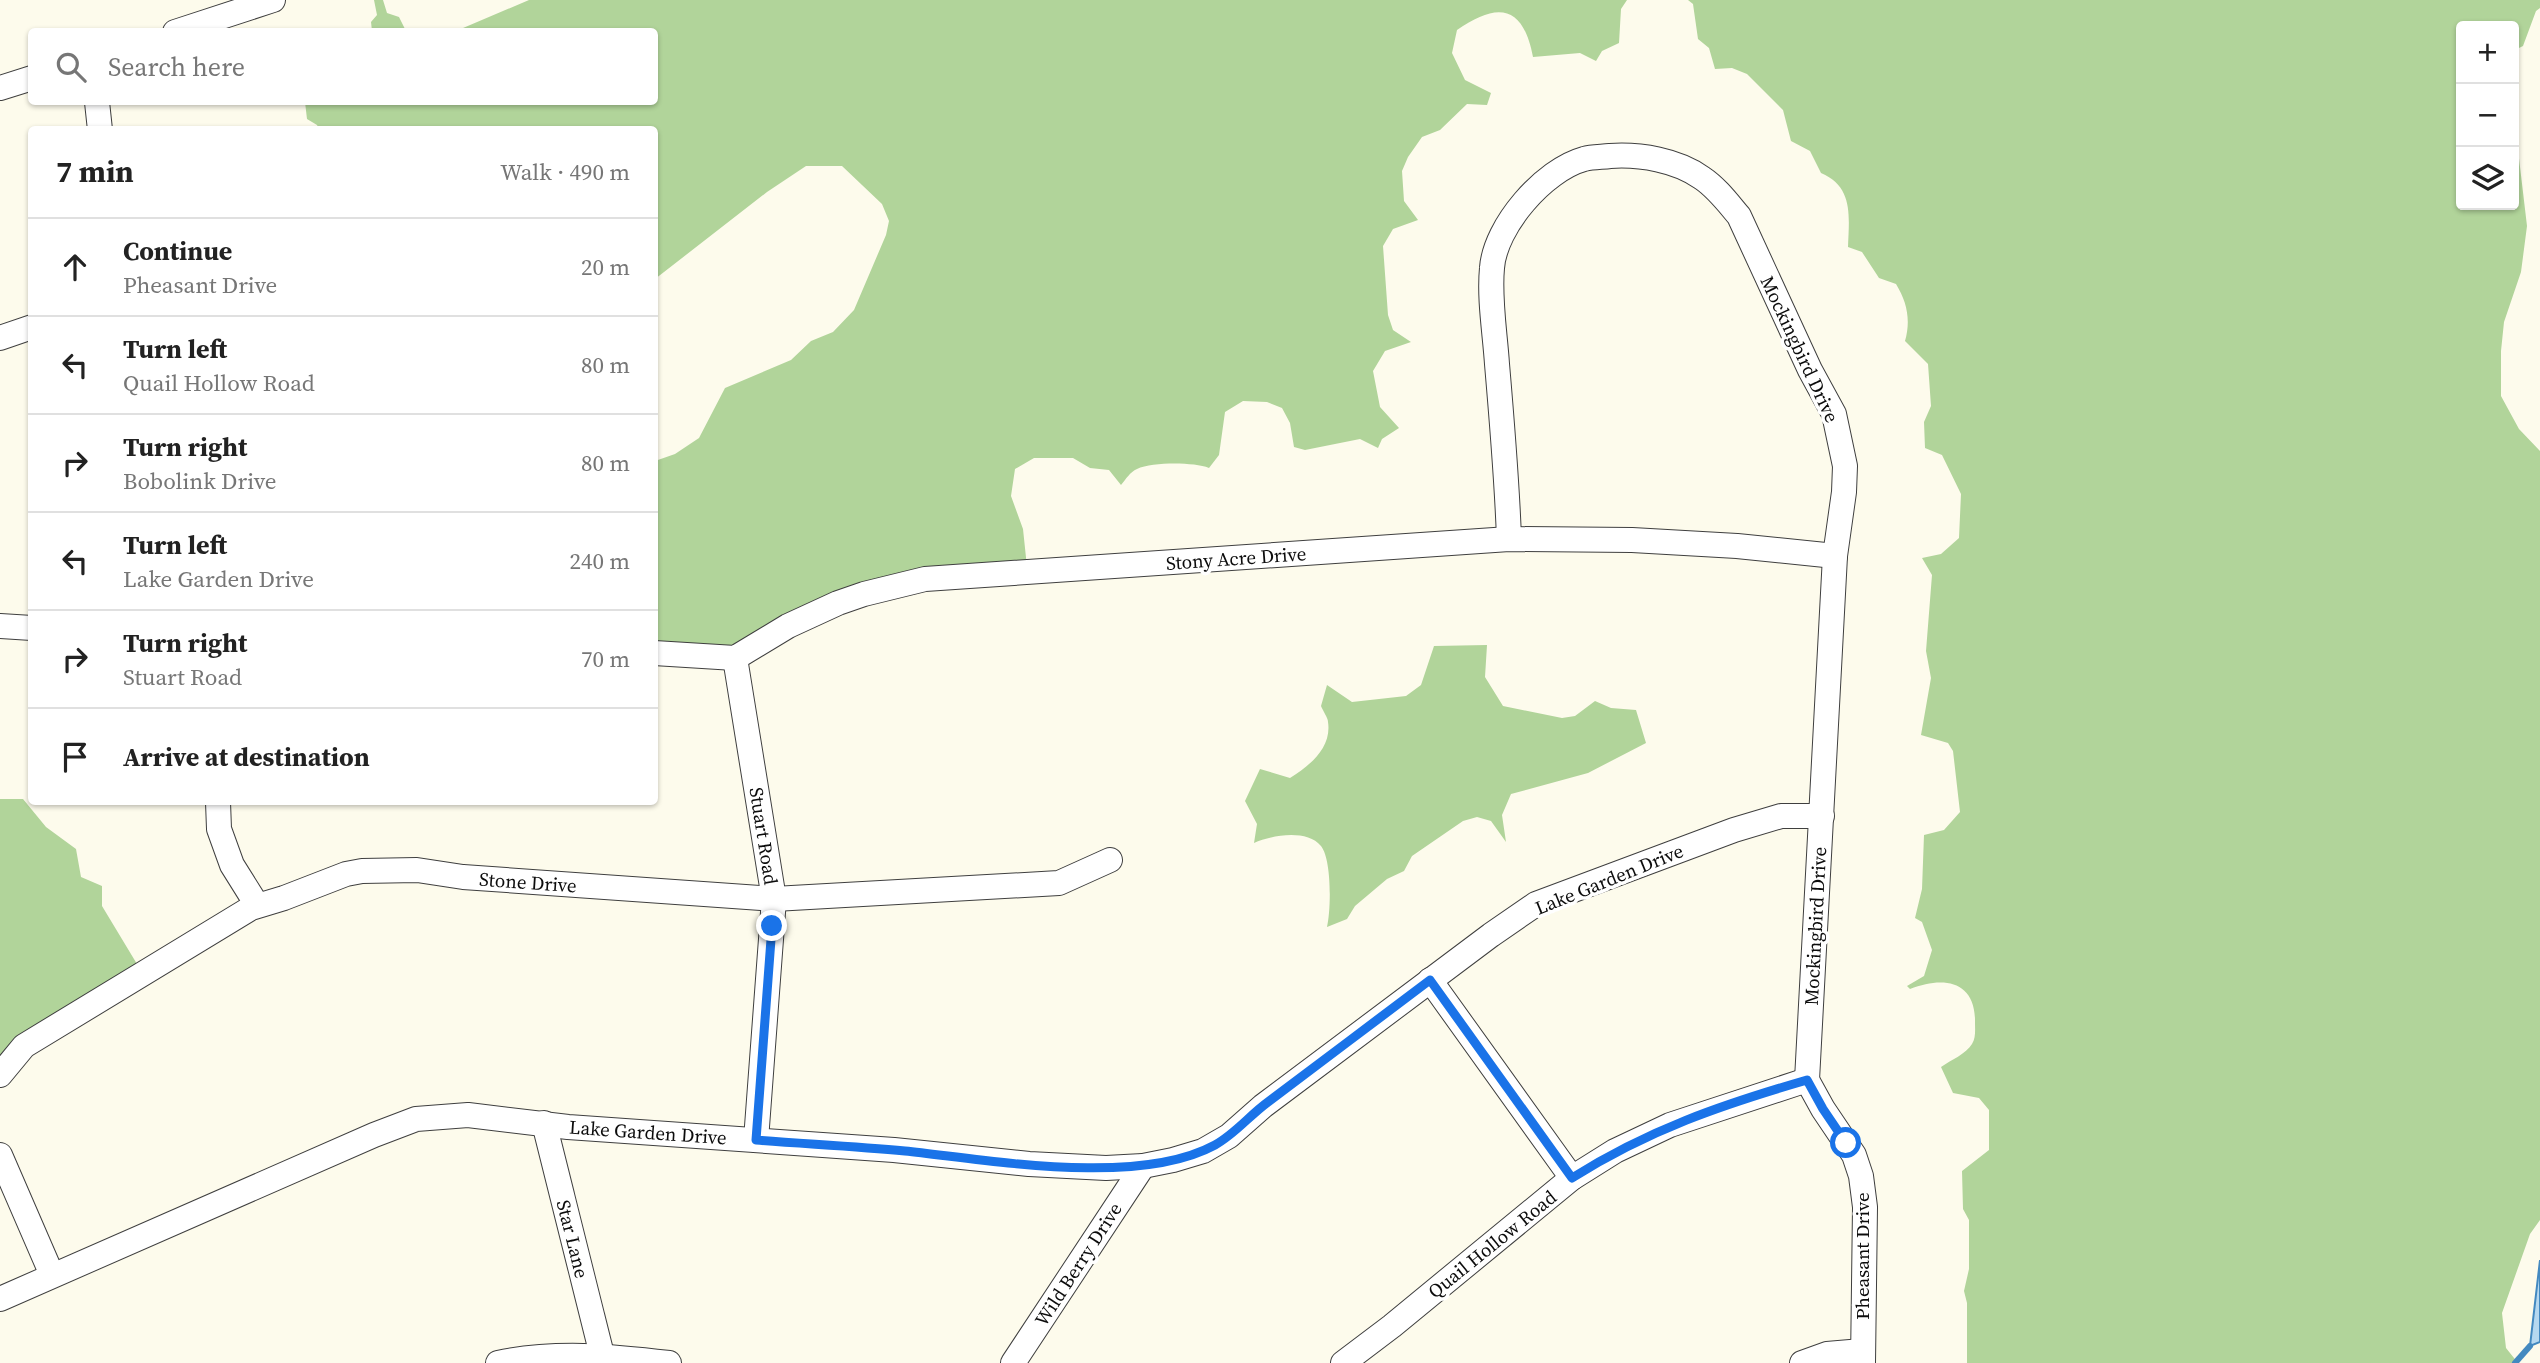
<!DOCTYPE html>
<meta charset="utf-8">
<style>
:root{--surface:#fff;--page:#f2f2f2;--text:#222;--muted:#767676;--line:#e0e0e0}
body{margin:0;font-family:"Source Serif 4",serif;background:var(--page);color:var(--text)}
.controls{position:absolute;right:21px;top:21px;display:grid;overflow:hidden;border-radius:7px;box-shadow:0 2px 5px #0004}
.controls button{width:63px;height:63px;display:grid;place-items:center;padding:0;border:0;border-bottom:2px solid var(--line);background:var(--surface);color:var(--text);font:35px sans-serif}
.stop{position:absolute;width:21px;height:21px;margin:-16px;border:5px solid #1a73e8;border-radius:50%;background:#fff}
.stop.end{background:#1a73e8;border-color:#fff;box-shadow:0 2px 7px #0008}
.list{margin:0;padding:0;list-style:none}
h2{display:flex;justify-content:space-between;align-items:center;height:91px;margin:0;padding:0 28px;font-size:30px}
h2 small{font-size:23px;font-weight:400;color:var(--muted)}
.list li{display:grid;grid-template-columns:46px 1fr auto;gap:21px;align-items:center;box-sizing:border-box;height:98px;padding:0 28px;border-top:2px solid var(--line)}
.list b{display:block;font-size:26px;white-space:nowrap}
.list p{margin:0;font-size:23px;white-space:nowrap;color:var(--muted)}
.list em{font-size:23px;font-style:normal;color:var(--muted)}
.icon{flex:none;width:38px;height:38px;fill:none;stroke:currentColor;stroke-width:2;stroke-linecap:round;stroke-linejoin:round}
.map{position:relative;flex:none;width:2540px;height:1363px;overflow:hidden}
.search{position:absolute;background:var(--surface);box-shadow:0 2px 5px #0004;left:28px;top:28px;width:630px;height:77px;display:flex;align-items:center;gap:18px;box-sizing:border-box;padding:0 24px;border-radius:7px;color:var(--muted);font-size:26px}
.panel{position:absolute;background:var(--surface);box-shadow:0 2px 5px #0004;left:28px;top:126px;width:630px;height:679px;border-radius:7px}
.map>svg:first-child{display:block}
.forest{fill:#b1d49a}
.water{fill:#b5d8f0;stroke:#4389c0;stroke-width:2}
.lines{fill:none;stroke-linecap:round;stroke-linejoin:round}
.stream{stroke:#4389c0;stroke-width:6}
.minor-casing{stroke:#3f3f3f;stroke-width:26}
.minor{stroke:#fff;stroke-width:24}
.route{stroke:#1a73e8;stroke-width:9}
.labels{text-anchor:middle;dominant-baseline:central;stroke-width:7;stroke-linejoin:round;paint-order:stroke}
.street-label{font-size:19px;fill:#0c0c0c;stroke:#fff}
</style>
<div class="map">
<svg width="2540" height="1363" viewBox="0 0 2540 1363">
<rect width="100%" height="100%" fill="#fdfbec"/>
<!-- forest -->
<g class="forest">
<polygon points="374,0 383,0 387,13 399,17 406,31 372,31 371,22 377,15"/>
<path d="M 529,0 L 1627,0 L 1621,9 L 1619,43 L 1602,51 L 1596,61 L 1580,53 L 1533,57 C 1523,4 1497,2 1457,30 L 1452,53 L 1465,80 L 1491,93 L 1487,105 L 1467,104 L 1440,130 L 1422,137 L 1408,157 L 1402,171 L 1404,201 L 1418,220 L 1393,229 L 1383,246 L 1388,315 L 1393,330 L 1411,342 L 1385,351 L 1373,371 L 1380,407 L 1399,428 L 1382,439 L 1378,448 L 1360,439 L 1305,450 L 1294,447 L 1290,423 L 1282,408 L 1267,402 L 1243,401 L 1225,412 L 1219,455 L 1209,468 C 1193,462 1153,462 1137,469 C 1130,472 1126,479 1121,485 L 1109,470 L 1090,468 L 1073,458 L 1034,458 L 1015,469 L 1011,496 L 1023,529 L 1027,567 L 919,579 L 733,658 L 655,653 L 655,461 L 675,454 L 699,438 L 725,388 L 791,360 L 811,341 L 833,332 L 854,310 L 886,235 L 889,221 L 882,204 L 842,166 L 806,166 L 767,192 L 655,279 L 654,130 L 319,129 L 317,125 L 307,119 L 305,102 L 654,102 L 654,32 L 456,31 Z"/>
<path d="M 1688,0 L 2540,0 L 2540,8 L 2536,11 L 2523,46 L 2515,50 L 2514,26 L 2461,26 L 2461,205 L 2514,205 L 2514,130 L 2516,133 L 2527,226 L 2521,272 L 2504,322 L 2501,351 L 2501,396 L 2519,429 L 2540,451 L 2540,1220 L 2530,1234 L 2502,1313 L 2506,1348 L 2518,1363 L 1967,1363 L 1967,1303 L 1964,1291 L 1969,1269 L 1969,1220 L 1963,1209 L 1962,1171 L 1989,1150 L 1989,1110 L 1979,1098 L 1953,1093 L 1941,1067 C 1951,1060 1966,1054 1972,1044 C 1976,1038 1975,1029 1975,1023 C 1976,980 1943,976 1910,989 L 1907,986 L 1924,976 L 1932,950 L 1922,922 L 1915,918 L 1922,889 L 1924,835 L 1944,830 L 1960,812 L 1953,751 L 1948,743 L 1921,735 L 1931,678 L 1926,651 L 1932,575 L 1922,558 L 1941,554 L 1959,538 L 1961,494 L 1942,455 L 1925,448 L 1924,422 L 1931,406 L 1928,364 L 1905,341 C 1911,320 1907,302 1896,284 L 1879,278 L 1862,252 L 1848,247 C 1849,217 1854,187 1821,173 L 1810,151 L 1791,141 L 1783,110 L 1747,74 L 1732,68 L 1715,69 L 1709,48 L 1698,39 L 1693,4 Z"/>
<path d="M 1487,645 L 1485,677 L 1503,706 L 1562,718 L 1575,716 L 1595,701 L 1611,708 L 1636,710 L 1646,743 L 1588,773 L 1511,794 L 1502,815 L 1506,842 L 1491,821 L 1477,817 L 1463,821 L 1412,856 L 1404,871 L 1387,879 L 1355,906 L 1347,919 L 1327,927 C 1331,910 1332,860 1321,846 C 1307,829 1272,835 1254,843 L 1257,824 L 1245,801 L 1260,769 L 1290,778 C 1309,766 1332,748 1328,722 C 1328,718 1323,711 1321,706 L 1327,685 L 1352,702 L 1406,696 L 1421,685 L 1434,646 Z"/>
<polygon points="0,799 23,799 46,827 76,849 81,877 102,886 102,906 140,969 9,1060 0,1055"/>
</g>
<!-- water -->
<polygon class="water" points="2540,1260 2540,1342 2530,1346"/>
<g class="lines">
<!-- stream -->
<polyline class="stream" points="2515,1363 2530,1346"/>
<!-- minor casing -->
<g class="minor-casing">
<g id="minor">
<polyline points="175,32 273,0"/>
<polyline points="0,88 32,78"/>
<polyline points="97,102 100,130"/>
<polyline points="0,338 32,327"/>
<path d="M 1509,539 C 1507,480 1502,422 1497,364 C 1495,333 1489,299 1492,268 C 1495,226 1544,170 1584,159 C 1592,157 1602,157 1610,156 C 1640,154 1677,160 1702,178 C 1717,188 1728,203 1739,216 L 1810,370 L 1834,414 L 1845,466 L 1844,492 L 1835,556 L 1807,1080"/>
<polyline points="0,626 32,628"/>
<polyline points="654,653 735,658 788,626 838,603 864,594 925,579 1509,539 1632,540 1737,546 1835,556"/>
<polyline points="735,658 774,899 756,1140"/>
<polyline points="218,802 219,829 232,865 257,905"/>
<polyline points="1430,980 1572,1178"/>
<polyline points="0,1075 24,1046 251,908 284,898 346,874 362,871 417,870 463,877 774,899 1059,883 1110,860"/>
<polyline points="1807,1080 1823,1109 1854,1155 1861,1176 1865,1207 1863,1363"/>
<polyline points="544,1123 602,1355"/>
<polyline points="0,1155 52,1275"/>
<polyline points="0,1299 374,1135 416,1119 468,1115 568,1127 894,1150 1029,1164 1106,1168 1143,1166 1173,1160 1203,1151 1229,1136 1263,1106 1491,935 1536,904 1734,830 1781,816 1822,816"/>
<path d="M 498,1363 C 554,1351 612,1356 669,1363"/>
<polyline points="1013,1363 1143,1166"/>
<polyline points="1343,1363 1392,1326 1572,1178 1615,1151 1670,1125 1807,1080"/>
<polyline points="1802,1363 1827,1354 1862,1351"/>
</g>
</g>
<!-- minor -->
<use href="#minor" class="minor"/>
</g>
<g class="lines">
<!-- route -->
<path class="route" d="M 772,926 L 756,1140 C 806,1144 855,1146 905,1151 C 990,1160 1138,1187 1215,1145 C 1235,1134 1250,1115 1268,1102 C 1322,1061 1376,1021 1430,980 L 1572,1178 C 1648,1130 1721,1105 1807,1080 L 1823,1109 L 1846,1143"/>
</g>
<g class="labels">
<!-- street labels -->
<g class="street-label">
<text transform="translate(1800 349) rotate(65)">Mockingbird Drive</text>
<text transform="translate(1236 558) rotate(-4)">Stony Acre Drive</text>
<text transform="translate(764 836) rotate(81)">Stuart Road</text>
<text transform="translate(1609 879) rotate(-22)">Lake Garden Drive</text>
<text transform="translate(528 882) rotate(4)">Stone Drive</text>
<text transform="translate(1815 926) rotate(-87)">Mockingbird Drive</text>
<text transform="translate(648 1132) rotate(4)">Lake Garden Drive</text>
<text transform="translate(573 1239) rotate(76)">Star Lane</text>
<text transform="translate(1492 1244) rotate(-39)">Quail Hollow Road</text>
<text transform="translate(1862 1256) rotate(-90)">Pheasant Drive</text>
<text transform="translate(1078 1264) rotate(-57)">Wild Berry Drive</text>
</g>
</g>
</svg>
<div class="controls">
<button>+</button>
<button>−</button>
<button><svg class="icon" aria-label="layers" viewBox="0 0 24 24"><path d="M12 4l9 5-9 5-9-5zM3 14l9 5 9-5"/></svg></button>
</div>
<div class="stop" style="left:1846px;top:1143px"></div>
<div class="stop end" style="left:772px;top:926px"></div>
<div class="search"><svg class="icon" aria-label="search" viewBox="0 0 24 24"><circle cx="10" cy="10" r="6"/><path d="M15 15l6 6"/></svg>Search here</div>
<section class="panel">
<h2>7 min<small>Walk · 490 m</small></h2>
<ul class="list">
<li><svg class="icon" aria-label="ahead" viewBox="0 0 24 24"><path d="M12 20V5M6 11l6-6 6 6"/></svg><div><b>Continue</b><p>Pheasant Drive</p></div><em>20 m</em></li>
<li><svg class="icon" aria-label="left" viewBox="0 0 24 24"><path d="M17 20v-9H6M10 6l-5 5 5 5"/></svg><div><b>Turn left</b><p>Quail Hollow Road</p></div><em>80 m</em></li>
<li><svg class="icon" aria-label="right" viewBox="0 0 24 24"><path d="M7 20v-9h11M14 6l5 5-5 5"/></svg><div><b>Turn right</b><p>Bobolink Drive</p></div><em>80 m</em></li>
<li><svg class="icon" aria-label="left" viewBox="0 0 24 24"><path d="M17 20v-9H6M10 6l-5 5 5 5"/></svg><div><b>Turn left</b><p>Lake Garden Drive</p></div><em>240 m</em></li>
<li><svg class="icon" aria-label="right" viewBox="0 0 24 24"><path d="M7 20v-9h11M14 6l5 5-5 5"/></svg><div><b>Turn right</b><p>Stuart Road</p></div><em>70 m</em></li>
<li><svg class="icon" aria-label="arrive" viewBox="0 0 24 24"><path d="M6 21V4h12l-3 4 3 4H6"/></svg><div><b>Arrive at destination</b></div></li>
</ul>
</section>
</div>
